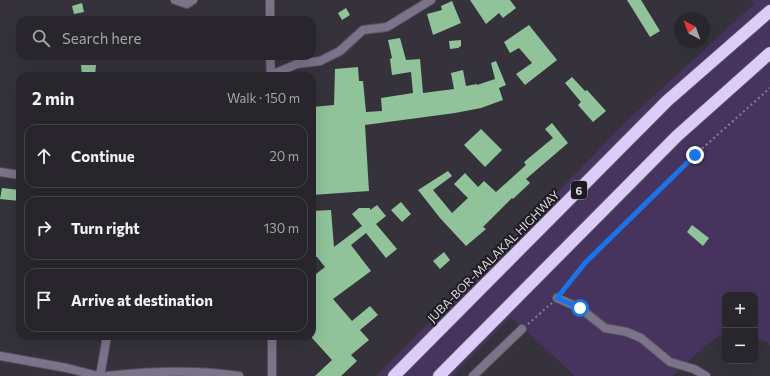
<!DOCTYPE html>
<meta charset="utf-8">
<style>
:root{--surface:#28262c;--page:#343238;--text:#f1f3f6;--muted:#a5a5a9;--line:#444348}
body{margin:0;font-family:Commissioner,sans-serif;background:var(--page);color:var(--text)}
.controls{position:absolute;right:12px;bottom:12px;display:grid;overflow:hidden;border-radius:8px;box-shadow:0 4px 16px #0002}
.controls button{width:36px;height:36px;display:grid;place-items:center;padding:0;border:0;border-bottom:1px solid var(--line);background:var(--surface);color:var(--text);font:20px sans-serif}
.compass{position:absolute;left:674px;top:12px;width:36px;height:36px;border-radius:50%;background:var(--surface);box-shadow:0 4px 16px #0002;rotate:319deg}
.stop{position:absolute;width:12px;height:12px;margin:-9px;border:3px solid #1a73e8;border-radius:50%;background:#fff}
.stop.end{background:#1a73e8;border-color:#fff;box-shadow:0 1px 4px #0008}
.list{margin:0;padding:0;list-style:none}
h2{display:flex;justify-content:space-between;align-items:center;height:52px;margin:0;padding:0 16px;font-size:17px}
h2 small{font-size:13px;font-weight:400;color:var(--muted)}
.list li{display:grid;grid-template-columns:26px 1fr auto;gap:12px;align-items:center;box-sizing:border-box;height:64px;margin:0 8px 8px;padding:0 8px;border:1px solid var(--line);border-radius:12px}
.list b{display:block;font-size:15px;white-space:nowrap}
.list em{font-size:13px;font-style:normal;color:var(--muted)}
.icon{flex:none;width:22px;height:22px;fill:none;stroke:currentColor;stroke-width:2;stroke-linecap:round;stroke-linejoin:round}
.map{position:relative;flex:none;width:770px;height:376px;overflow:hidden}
.search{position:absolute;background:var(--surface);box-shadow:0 4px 16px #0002;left:16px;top:16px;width:300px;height:44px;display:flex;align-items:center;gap:10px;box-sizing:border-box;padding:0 14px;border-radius:12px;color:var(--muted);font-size:15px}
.panel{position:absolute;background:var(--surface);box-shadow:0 4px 16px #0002;left:16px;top:72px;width:300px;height:268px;border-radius:12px}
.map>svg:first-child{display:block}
.green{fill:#46345f}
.building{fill:#90c39a}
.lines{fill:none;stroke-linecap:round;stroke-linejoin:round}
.street-casing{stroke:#535059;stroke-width:10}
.highway-casing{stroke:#535059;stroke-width:14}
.path{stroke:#848189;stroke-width:2;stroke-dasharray:2 3;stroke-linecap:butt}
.street{stroke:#7b738a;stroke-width:8}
.highway{stroke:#dcccf8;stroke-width:12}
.route{stroke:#1a73e8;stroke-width:5}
.labels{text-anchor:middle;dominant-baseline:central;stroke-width:4;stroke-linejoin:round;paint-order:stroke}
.shield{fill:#1c1b1f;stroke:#a3a1a6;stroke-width:1}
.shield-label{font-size:11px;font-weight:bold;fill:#dddbe0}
.street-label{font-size:12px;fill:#dddbe0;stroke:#1c1b1f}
</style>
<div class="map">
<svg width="770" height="376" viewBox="0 0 770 376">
<rect width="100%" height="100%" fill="#35323b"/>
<!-- green -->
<polygon class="green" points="752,0 770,0 770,346 767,342 755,338 755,295 725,295 725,332 704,347 672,376 575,376 511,317 453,376 376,376 633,115 754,4"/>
<!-- building -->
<g class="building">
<polygon points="470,0 510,0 516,8 503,18 499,13 486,24"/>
<polygon points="627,0 641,0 660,31 650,37"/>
<polygon points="452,1 461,23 433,35 427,14 442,10 441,6"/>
<polygon points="82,3 84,12 74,14 72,6"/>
<polygon points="346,8 350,15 342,20 338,13"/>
<polygon points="529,25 557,60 525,85 516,74 532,63 519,48 510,53 504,42"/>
<polygon points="400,38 406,60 420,59 423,93 454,89 451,73 463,70 466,86 477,84 477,85 495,79 491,63 496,61 506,85 499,88 503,100 481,108 455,113 365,125 369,191 312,195 312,171 314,171 312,107 334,105 335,69 358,67 359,81 363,81 366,112 382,111 381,98 413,93 411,72 392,75 390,59 392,58 388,40"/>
<polygon points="461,40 461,46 458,48 450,49 449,41"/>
<polygon points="81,65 96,65 95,76 82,76"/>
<polygon points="572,77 585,91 587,90 606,111 593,122 578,105 581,102 565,83"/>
<polygon points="552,123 568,143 526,179 530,183 513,199 512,198 483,227 486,229 466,246 440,218 418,190 448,171 452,176 433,190 452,213 468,198 454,184 465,173 478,187 484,181 496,192 526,165 524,162 553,138 545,129"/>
<polygon points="481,129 502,150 485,167 464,145"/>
<polygon points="2,188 20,190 20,201 0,199"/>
<polygon points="401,202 411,214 402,222 391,210"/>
<polygon points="377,205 386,216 376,224 397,249 386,258 366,233 351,245 371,271 333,299 352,321 370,306 378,315 360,330 369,340 351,355 357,361 341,376 315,376 332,360 312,338 312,277 325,267 317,257 312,256 312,211 331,210 334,247 362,226 352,214 359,208 370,208 370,210"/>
<polygon points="692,225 709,238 703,246 687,232"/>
<polygon points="444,252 450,260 440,269 433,261"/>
</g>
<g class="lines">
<!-- street casing -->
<g class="street-casing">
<g id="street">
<polyline points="175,0 187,4 193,0"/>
<polyline points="270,20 270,0"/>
<polyline points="270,56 271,76"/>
<polyline points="271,75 297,64 320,61 340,51 363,30 387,27 431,0"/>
<polyline points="0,172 20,175"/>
<polyline points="557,298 580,308 605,328 627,332 641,338 670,362 694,369 706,376"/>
<polyline points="0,356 67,368 98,376"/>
<polyline points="100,376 107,336"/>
<path d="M 106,376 C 151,371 194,369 239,376"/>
<polyline points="272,376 272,336"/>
<polyline points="473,376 522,329"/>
</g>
</g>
<!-- highway casing -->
<g class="highway-casing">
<g id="highway">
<polyline points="394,376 667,101 770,11"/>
<polyline points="439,376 677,136 770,53"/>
</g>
</g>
<!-- path -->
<g class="path">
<polyline points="562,291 585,263 695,155 770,88"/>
<polyline points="528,324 552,303"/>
</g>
<!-- street -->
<use href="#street" class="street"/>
<!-- highway -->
<use href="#highway" class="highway"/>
</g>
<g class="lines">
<!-- route -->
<polyline class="route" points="580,308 557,298 585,263 695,155"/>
</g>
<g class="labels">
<!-- shield labels -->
<rect class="shield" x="571" y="181" width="16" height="18" rx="3"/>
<g class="shield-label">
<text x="579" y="190">6</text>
</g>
<!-- street labels -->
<g class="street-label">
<text transform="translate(493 256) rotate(-45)">JUBA-BOR-MALAKAL HIGHWAY</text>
</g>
</g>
</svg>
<div class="controls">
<button>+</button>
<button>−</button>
</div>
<svg class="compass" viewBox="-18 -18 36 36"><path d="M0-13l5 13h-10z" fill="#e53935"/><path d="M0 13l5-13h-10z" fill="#a5a5a9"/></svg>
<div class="stop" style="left:580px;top:308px"></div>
<div class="stop end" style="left:695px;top:155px"></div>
<div class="search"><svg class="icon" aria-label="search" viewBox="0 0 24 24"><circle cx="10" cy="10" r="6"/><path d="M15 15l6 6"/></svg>Search here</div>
<section class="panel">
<h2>2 min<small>Walk · 150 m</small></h2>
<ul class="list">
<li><svg class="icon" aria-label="ahead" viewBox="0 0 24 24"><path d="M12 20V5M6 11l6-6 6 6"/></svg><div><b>Continue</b></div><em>20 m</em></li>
<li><svg class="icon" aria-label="right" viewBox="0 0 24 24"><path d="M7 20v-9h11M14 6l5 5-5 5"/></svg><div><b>Turn right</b></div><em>130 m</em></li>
<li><svg class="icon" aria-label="arrive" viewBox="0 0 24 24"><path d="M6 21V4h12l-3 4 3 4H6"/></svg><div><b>Arrive at destination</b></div></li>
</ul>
</section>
</div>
